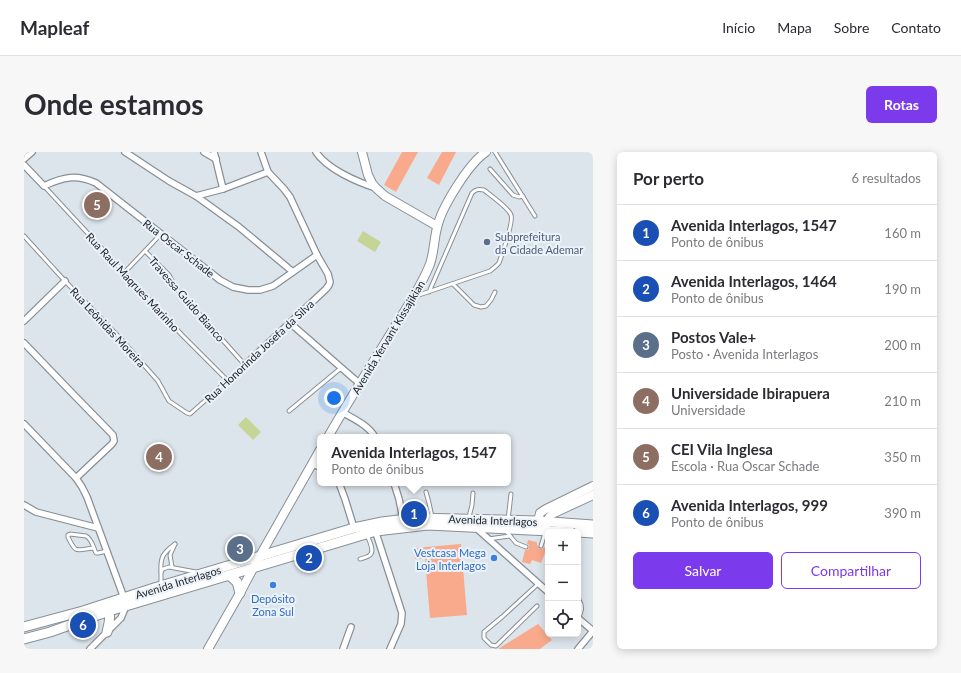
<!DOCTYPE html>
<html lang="pt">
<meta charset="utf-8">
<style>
:root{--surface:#fff;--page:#f7f7f7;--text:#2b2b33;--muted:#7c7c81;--line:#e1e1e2;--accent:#7c3aed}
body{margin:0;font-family:Lato,sans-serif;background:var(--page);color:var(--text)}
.controls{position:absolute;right:12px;bottom:12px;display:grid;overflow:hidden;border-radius:6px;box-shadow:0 2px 10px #0003}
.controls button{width:36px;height:36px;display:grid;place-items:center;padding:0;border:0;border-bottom:1px solid var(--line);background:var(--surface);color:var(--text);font:20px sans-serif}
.you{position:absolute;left:310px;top:246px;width:14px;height:14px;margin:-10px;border:3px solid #fff;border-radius:50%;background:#1a73e8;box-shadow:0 0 0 6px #1a73e833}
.badge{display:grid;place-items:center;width:26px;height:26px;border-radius:50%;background:var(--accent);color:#fff;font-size:13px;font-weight:700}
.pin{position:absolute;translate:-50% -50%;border:2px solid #fff;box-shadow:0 1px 4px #0006}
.popup{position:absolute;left:293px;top:282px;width:194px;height:52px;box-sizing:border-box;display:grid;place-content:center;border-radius:6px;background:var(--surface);filter:drop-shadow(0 1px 3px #0005);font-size:13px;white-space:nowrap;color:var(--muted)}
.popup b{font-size:15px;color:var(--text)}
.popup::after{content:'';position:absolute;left:50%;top:100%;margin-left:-8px;border:8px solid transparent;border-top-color:var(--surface)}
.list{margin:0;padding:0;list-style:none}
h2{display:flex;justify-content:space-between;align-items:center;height:52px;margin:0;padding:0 16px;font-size:17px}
h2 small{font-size:13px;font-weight:400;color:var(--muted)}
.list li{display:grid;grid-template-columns:26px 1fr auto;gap:12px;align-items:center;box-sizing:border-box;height:56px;padding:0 16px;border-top:1px solid var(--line)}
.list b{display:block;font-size:15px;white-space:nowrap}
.list p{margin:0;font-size:13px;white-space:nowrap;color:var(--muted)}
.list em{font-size:13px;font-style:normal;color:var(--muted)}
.actions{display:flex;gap:8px;padding:12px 16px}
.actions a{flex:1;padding:9px 0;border:1px solid var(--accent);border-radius:6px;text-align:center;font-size:14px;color:var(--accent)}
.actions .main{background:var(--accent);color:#fff}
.icon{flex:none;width:22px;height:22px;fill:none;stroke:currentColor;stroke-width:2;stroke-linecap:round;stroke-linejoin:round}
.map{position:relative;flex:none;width:569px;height:497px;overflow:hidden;border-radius:6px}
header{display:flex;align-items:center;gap:24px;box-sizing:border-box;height:56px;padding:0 20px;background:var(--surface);border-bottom:1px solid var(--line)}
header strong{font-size:19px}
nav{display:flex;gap:22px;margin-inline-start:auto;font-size:14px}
.intro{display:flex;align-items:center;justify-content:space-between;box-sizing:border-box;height:96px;padding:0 24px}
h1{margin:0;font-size:28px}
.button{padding:10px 18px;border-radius:6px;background:var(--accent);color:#fff;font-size:14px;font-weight:700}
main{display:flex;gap:24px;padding:0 24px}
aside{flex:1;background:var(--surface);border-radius:6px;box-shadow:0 2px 10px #0003}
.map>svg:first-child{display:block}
.grass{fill:#c5d598}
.building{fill:#f9aa8c}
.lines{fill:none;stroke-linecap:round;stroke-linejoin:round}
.lane-casing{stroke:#888f96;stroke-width:5}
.street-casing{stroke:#888f96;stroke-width:8}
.secondary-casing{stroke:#888f96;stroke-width:10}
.primary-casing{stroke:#888f96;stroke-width:11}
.lane{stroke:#fff;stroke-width:3}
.street{stroke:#fff;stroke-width:5.5}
.secondary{stroke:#fff;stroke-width:8}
.primary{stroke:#fff;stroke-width:9}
.service-dot{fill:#5c6f8a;stroke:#eaf2fa;stroke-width:1.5}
.shop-dot{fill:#3f7fe0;stroke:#eaf2fa;stroke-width:1.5}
.labels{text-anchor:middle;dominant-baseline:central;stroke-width:4;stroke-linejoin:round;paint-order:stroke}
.service-label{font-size:11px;fill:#4e5e75;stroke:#eaf2fa;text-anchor:start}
.street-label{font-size:11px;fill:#1e2023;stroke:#eaf2fa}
.shop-label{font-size:11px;fill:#366cbe;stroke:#eaf2fa;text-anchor:end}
</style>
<header>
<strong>Mapleaf</strong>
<nav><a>Início</a><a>Mapa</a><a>Sobre</a><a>Contato</a></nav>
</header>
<div class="intro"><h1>Onde estamos</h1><a class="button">Rotas</a></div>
<main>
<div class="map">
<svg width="569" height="497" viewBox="0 0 569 497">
<rect width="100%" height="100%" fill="#dde5ec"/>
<!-- grass -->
<g class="grass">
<polygon points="339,79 357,90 351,100 333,89"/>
<polygon points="222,265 237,280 229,288 214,273"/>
</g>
<!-- building -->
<g class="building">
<polygon points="378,0 394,0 372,40 360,33"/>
<polygon points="418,0 432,0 415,33 403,26"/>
<polygon points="77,43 83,48 70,63 64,58"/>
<polygon points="225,386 229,400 207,407 203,393"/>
<polygon points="504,388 513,390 513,393 516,397 518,397 520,395 523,396 517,411 508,408 506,412 498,410 501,398 504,398 505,396 505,393 503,392"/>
<polygon points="437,392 443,463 406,466 401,407 391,407 390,396"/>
<polygon points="514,472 528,488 516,497 474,497"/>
</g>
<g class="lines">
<!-- lane casing -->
<g class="lane-casing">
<g id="lane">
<polyline points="471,0 511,64"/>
<polyline points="466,17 489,43 495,45 499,44"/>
<polyline points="20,34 158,183 203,228"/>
<polyline points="0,84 41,129 96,186 134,229 145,249 163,261 166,262 221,213 152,136 145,123 121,99"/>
<polyline points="100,121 137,82"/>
<polyline points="429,132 450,153 457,155 462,154 467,148 471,140"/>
<path d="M 392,144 L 466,119 L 471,115 L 475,111 C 478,102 490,70 487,63 C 485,56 466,43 460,38 C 455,37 452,37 448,41 L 405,140"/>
<polyline points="265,259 317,216"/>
<polyline points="402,340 405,351 408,365"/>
<polyline points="445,365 448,353 449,341"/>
<polyline points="484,368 487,342"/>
<polyline points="482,379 492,391 502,395"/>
<polyline points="464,387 486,384"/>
<polyline points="517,394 521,381"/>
<path d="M 69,396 C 52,398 52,402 44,385 L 44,383 L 46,382 L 62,384 C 68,387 69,395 72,401 L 74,401 L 83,399"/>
<path d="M 336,407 C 339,406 344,405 346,403 C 351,399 345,388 343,383"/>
<polyline points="148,415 146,403 151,392"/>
<path d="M 137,420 C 136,405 139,401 151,392"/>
<polyline points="137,433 137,420 139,417 145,415 172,420"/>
<polyline points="513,454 472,494 467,493 460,486 460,480 478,465 514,432"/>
<path d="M 554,466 C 558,460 559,454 555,448"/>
</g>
</g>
<!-- street casing -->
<g class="street-casing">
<g id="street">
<polyline points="101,0 145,29 172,44 199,37 244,20"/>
<polyline points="180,0 192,7"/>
<polyline points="190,0 199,37"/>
<path d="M 292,0 C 303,17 333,30 352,36"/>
<polyline points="0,7 8,0"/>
<path d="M 0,13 L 20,34 C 39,25 52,22 72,31 L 178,114 L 196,128 L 209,135 L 224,138 L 236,138 L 249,134 L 293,103"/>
<polyline points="172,44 215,75 269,120"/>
<polyline points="0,169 41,129"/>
<polyline points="266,171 336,232"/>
<polyline points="0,191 49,242 89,283 90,289 88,292 52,326"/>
<polyline points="221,213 302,137 305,133 306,130 304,122 293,103 266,45 260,37 244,20 237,0"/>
<path d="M 318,260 C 330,267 344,273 351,285"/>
<polyline points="0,272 52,326 58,335 63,345 100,446 102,454 97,466 66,497"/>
<polyline points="288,312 296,315"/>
<polyline points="315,331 321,347 330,376"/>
<polyline points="370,331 375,347 379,367"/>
<polyline points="0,353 12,360 74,376"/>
<polyline points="451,375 524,440"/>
<polyline points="351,378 378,461 377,472 366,497"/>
<polyline points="554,466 569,479"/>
<polyline points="319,497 327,475"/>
<polyline points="554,497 569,479"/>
</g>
</g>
<!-- secondary casing -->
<g class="secondary-casing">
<g id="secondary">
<polyline points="338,0 344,23 348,31 352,36 361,44 413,74"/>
<path d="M 304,285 C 325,248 348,212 370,176 C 383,155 397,135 406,112 C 410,101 410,87 413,76 C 417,56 445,11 462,0"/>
<polyline points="513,374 516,361 522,357 569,334"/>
<path d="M 522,374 C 522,369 524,366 528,362 L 569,343"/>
<polyline points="184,497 216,441 233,409 296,298"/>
</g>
</g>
<!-- primary casing -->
<g class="primary-casing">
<g id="primary">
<polyline points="554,380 569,381"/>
<polyline points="205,423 213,430 216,441"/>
<path d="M 82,455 C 88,463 85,471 83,480"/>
<polyline points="0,475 59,459 130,436 330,376 358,370 391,366 513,369 569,373"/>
<polyline points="0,487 26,480 85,459 352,379 404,373 547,380"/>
</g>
</g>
<!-- lane -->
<use href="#lane" class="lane"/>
<!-- street -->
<use href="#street" class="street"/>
<!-- secondary -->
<use href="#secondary" class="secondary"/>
<!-- primary -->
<use href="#primary" class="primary"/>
</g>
<!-- markers -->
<circle class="service-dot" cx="463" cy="90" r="4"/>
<g class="shop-dot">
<circle cx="470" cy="406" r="4"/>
<circle cx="249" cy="433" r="4"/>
</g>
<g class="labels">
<!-- service labels -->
<g class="service-label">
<text x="471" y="84">Subprefeitura<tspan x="471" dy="13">da Cidade Ademar</tspan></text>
</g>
<!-- street labels -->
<g class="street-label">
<text transform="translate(155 96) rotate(38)">Rua Oscar Schade</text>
<text transform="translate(109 130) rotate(47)">Rua Raul Maqrues Marinho</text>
<text transform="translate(163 147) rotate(49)">Travessa Guido Bianco</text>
<text transform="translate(84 175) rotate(47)">Rua Leônidas Moreira</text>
<text transform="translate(364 185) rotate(-59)">Avenida Yervant Kissajikian</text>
<text transform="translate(235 199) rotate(-43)">Rua Honorinda Josefa da Silva</text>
<text transform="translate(469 368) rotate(2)">Avenida Interlagos</text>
<text transform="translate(154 430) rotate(-17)">Avenida Interlagos</text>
</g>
<!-- shop labels -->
<g class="shop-label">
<text x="462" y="400">Vestcasa Mega<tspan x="462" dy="13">Loja Interlagos</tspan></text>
<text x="249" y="446" text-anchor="middle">Depósito<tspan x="249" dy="13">Zona Sul</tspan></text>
</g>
</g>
</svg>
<div class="controls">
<button>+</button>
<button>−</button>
<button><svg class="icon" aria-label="locate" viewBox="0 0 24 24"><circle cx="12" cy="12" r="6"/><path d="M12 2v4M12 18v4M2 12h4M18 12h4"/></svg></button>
</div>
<div class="you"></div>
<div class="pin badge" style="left:390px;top:362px;background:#1a4fb4">1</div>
<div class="popup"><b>Avenida Interlagos, 1547</b>Ponto de ônibus</div>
<div class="pin badge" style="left:285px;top:406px;background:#1a4fb4">2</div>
<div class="pin badge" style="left:216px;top:397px;background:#5c6f8a">3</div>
<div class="pin badge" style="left:135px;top:305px;background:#8d6e63">4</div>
<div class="pin badge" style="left:73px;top:53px;background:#8d6e63">5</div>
<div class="pin badge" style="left:59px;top:473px;background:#1a4fb4">6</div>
</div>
<aside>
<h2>Por perto<small>6 resultados</small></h2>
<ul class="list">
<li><span class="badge" style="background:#1a4fb4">1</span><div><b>Avenida Interlagos, 1547</b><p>Ponto de ônibus</p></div><em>160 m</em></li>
<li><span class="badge" style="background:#1a4fb4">2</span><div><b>Avenida Interlagos, 1464</b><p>Ponto de ônibus</p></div><em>190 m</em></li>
<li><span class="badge" style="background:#5c6f8a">3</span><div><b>Postos Vale+</b><p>Posto · Avenida Interlagos</p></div><em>200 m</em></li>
<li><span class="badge" style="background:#8d6e63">4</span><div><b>Universidade Ibirapuera</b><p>Universidade</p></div><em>210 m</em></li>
<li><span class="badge" style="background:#8d6e63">5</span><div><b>CEI Vila Inglesa</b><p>Escola · Rua Oscar Schade</p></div><em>350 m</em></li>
<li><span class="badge" style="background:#1a4fb4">6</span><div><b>Avenida Interlagos, 999</b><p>Ponto de ônibus</p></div><em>390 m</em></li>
</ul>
<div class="actions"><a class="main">Salvar</a><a>Compartilhar</a></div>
</aside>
</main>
